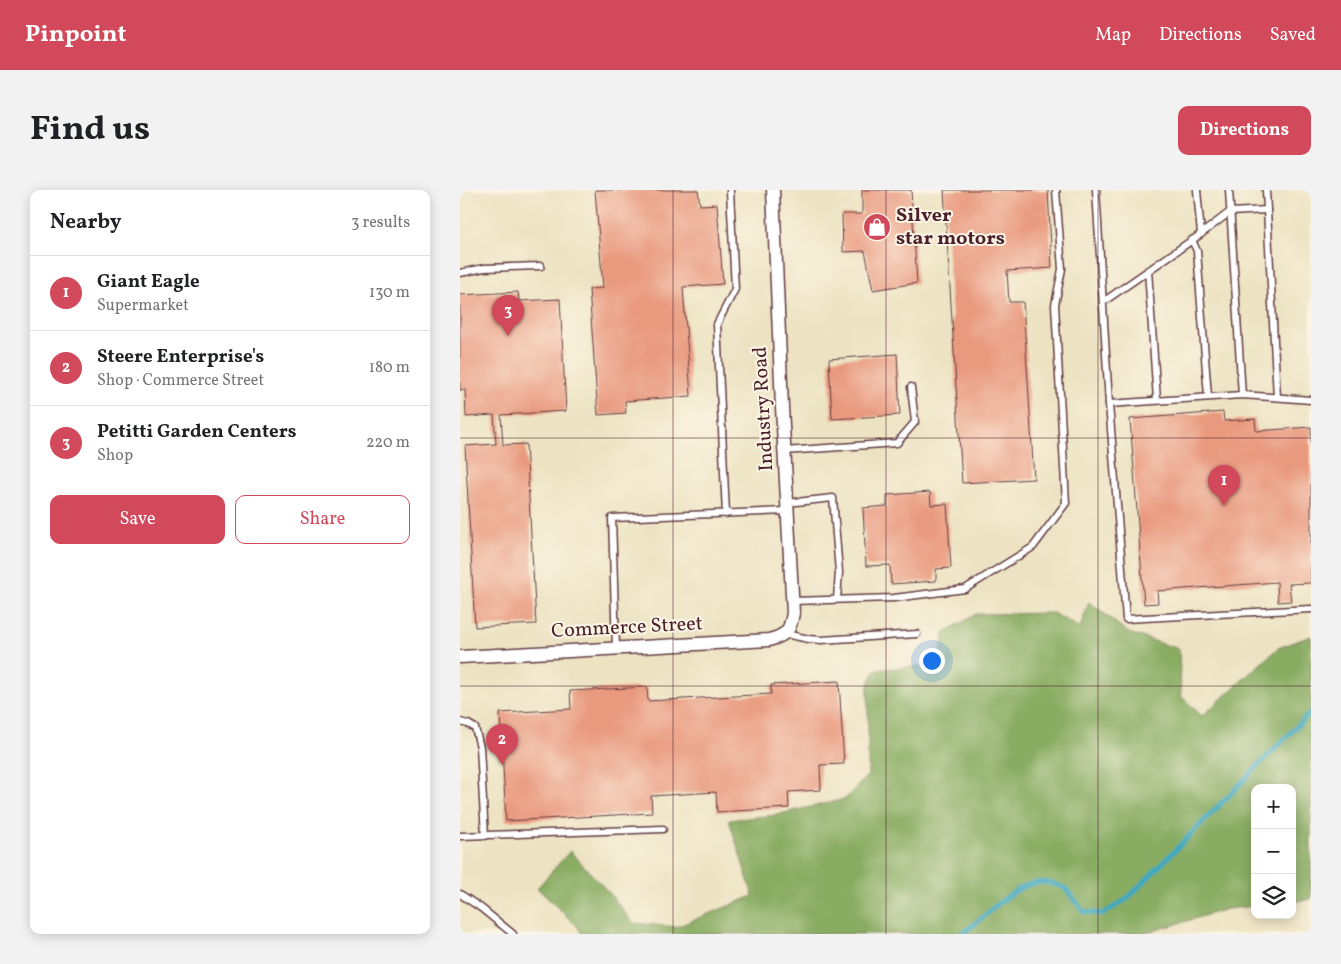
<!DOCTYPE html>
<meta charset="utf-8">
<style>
:root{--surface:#fff;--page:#f2f2f2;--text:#202124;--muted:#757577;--line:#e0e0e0;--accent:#d1495b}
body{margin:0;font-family:Vollkorn,serif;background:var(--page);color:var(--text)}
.controls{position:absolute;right:15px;bottom:15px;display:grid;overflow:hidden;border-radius:10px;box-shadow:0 2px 12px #0003}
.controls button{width:45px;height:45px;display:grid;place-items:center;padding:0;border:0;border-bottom:1px solid var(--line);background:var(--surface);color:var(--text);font:25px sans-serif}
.you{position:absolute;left:471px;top:470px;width:18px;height:18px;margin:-12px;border:4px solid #fff;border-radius:50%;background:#1a73e8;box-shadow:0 0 0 8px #1a73e833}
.badge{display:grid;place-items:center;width:32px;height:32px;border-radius:50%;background:var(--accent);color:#fff;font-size:16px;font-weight:700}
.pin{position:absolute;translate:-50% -41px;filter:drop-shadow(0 1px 2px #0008)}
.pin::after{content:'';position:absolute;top:26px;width:18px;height:15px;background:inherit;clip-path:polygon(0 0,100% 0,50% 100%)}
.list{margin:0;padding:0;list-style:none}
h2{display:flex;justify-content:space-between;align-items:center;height:65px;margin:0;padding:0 20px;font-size:21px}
h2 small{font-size:16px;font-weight:400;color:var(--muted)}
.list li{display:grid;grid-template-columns:32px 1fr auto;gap:15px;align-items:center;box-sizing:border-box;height:75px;padding:0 20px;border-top:1px solid var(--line)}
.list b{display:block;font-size:19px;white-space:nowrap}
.list p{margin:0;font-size:16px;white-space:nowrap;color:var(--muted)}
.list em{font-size:16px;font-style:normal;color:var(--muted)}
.actions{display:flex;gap:10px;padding:15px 20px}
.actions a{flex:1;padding:11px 0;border:1px solid var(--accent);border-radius:10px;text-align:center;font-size:18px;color:var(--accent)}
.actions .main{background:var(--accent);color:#fff}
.icon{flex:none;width:28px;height:28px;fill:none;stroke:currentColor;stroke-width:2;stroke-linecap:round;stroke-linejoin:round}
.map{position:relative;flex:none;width:851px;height:744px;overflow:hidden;border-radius:10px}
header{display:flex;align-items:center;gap:30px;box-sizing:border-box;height:70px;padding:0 25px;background:var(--accent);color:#fff}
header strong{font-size:24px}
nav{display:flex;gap:28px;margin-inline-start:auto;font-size:18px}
.intro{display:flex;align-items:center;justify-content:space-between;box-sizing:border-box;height:120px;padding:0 30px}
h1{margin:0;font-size:35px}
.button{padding:12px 22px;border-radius:10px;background:var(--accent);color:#fff;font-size:18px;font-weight:700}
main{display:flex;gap:30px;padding:0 30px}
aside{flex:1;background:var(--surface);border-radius:10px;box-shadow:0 2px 12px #0003}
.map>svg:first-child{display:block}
.forest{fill:#88ac62;stroke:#696646}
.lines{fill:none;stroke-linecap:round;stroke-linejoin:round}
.stream{stroke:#40a8c0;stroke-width:5}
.building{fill:#e9997e}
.lane-casing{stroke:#623c42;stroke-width:9}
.street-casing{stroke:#623c42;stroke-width:15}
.lane{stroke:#fff;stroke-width:6}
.street{stroke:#fff;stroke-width:12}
.grid{fill:none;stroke:#4a1f2b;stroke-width:1;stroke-opacity:0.55}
.labels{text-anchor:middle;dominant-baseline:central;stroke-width:4;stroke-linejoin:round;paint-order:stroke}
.poi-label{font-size:20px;font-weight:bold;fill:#4a1f2b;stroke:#fcf5e5;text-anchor:start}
.street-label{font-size:20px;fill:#4a1f2b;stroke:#fcf5e5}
</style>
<header>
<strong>Pinpoint</strong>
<nav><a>Map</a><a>Directions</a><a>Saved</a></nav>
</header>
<div class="intro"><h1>Find us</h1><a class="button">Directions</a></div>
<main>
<aside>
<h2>Nearby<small>3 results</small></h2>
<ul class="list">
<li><span class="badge">1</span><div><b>Giant Eagle</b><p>Supermarket</p></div><em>130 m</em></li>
<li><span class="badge">2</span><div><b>Steere Enterprise's</b><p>Shop · Commerce Street</p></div><em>180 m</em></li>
<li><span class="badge">3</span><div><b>Petitti Garden Centers</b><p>Shop</p></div><em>220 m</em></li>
</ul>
<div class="actions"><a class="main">Save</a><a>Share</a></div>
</aside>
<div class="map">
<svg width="851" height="744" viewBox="0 0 851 744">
<rect width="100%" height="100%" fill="#fcf5e5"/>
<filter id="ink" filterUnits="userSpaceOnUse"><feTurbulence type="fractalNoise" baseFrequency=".02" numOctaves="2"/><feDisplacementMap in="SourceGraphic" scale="10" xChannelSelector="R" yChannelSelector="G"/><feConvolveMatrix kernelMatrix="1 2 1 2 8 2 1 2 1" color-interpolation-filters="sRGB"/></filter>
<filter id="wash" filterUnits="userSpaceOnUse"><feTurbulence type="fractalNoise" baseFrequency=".0096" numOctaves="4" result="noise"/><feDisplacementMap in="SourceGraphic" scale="20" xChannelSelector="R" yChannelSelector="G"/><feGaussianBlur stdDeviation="1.12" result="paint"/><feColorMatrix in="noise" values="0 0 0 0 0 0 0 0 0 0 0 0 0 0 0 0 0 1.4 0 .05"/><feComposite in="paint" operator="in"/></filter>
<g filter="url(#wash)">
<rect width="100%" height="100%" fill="#ede3c3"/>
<!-- forest -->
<polygon class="forest" points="629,412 669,443 719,459 721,506 742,526 818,458 851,446 851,709 832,712 832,598 795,598 795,716 767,719 683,744 122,744 117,736 77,698 110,661 150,704 173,733 216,737 293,706 269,630 315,625 385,609 408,585 408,496 415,480 468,475 478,472 485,442 516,424 520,424 593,423 620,438"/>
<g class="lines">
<!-- stream -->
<path class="stream" d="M 501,744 C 528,728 559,683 593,694 C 596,695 602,696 604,698 C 609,701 619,716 624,722 L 643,724 L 667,709 L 851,522"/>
</g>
<g id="blocks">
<!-- building -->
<g class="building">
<polygon points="135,0 238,0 240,15 257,14 263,94 223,97 231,206 165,211 166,223 138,225 129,99 143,98"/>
<polygon points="402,0 451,0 457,93 413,100 405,61 383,62 382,24 402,24"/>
<polygon points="484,0 588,0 592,78 547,81 549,112 563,112 574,289 502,293"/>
<polygon points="58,102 59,111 100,109 106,221 41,225 43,255 66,254 76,434 15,437 5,256 36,254 34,225 6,227 5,199 0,200 0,105"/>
<polygon points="437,164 440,225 372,229 369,169"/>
<polygon points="763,222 764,231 795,229 796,241 851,237 851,393 829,394 831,411 818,412 817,392 697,401 698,413 684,414 670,229"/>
<polygon points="470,302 471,315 487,314 491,378 476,379 476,391 431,394 430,375 406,376 403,318 427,316 427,305"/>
<polygon points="379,491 384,574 360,575 361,600 328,602 329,618 257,622 256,602 191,606 192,623 46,631 40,523 111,519 110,501 187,497 188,511 311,504 311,495"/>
</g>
</g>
</g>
<g filter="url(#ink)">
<use href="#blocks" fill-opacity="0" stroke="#623c42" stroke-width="1"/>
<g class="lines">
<!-- lane casing -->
<g class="lane-casing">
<g id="lane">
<polyline points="636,0 649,214"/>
<polyline points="737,0 741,44"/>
<polyline points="769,0 782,205"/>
<polyline points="807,20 817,207"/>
<polyline points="732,50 737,61 748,207"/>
<polyline points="688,80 697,210"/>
<polyline points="0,83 24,78 81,76"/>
<polyline points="643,112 741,44 770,22 807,20 806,0"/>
<polyline points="851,210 782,205 649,214 666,429 851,419"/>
<polyline points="324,261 437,253 455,232 451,197"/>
<polyline points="327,313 373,308 379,382 377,409"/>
<polyline points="266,324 257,134 275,99 270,0"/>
<polyline points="332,411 434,408 505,399 573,357 606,313 595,115 602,79 596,0"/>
<polyline points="325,444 349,449 361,450 457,444"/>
<polyline points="156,457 152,328 327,321"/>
<polyline points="0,532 8,534 15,538 20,557 25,646"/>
<polyline points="0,646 203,639"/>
<polyline points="0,704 21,718 53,744"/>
</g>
</g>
<!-- street casing -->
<g class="street-casing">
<path id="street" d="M 0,467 L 309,450 C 327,445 330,441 333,423 L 322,217 L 313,0"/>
</g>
<!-- lane -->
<use href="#lane" class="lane"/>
<!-- street -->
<use href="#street" class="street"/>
</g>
</g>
<!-- grid -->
<path class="grid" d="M 213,0 L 213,744M 426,0 L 426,744M 638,0 L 638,744M 0,248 L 851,248M 0,496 L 851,496"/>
<!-- icons -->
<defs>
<g id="shop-disc" transform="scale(1.4375)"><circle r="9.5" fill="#d1495b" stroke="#fcf5e5"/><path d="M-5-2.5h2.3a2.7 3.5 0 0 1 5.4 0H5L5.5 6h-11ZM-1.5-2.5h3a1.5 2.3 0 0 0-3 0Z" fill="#fff"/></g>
</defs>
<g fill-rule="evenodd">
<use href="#shop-disc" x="417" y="37"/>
</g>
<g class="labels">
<!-- poi labels -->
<g class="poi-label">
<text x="436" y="26">Silver<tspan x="436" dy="23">star motors</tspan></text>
</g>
<!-- street labels -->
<g class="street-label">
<text transform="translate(304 219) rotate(-93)">Industry Road</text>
<text transform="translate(167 438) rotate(-3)">Commerce Street</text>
</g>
</g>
</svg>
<div class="controls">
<button>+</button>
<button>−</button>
<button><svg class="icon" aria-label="layers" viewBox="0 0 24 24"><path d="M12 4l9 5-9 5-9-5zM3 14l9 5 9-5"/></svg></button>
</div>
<div class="you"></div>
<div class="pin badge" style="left:764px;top:316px">1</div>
<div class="pin badge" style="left:42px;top:575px">2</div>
<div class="pin badge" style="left:48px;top:146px">3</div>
</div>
</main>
